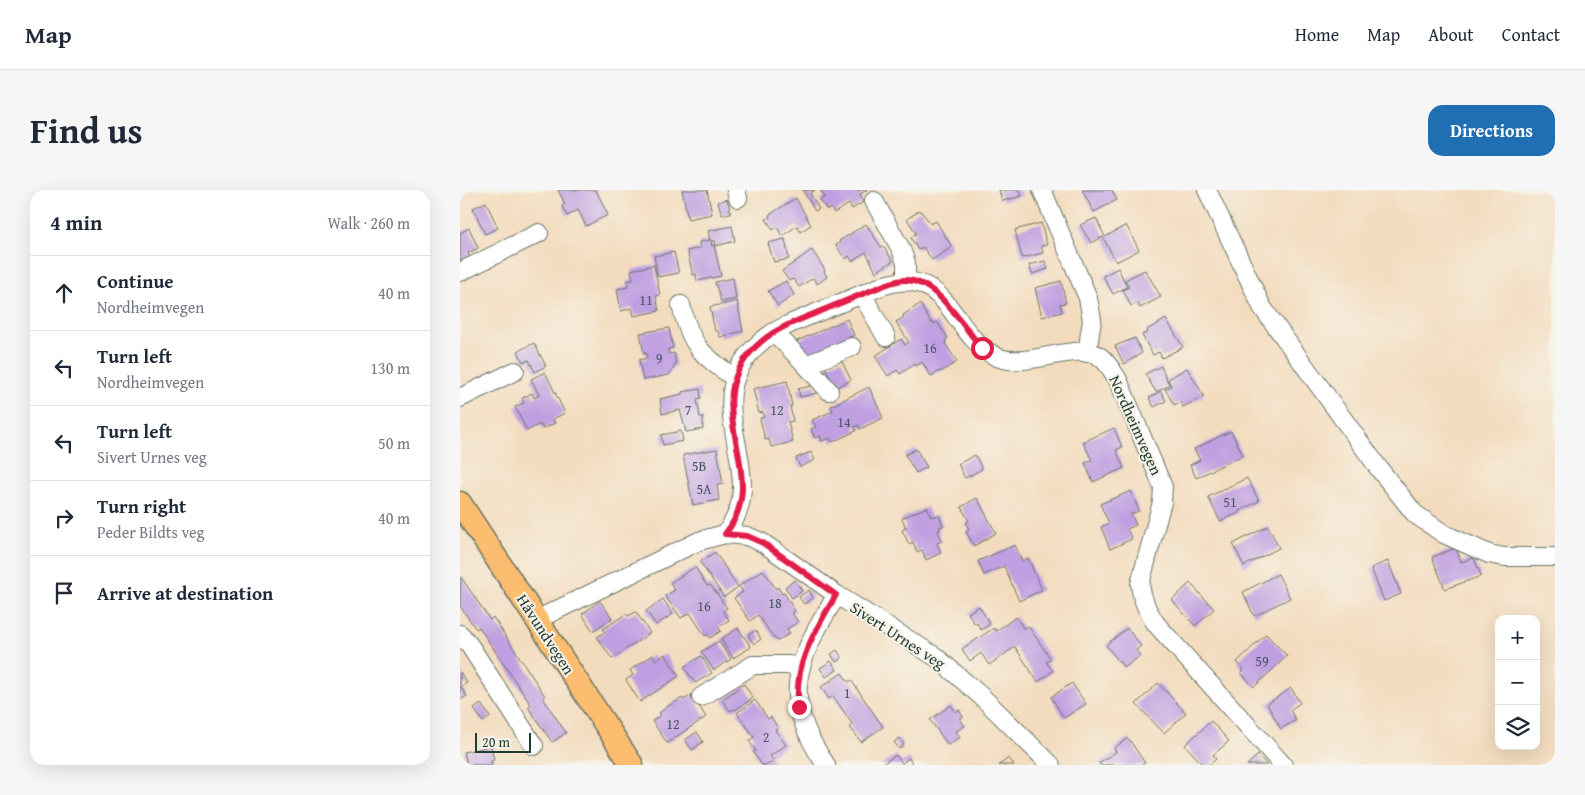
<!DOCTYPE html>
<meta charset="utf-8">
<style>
:root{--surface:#fff;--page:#f6f6f7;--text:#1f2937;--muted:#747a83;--line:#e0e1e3;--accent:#1f6fb2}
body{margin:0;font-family:"Gentium Book Plus",serif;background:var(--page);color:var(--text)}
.controls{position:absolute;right:15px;bottom:15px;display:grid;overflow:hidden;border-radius:10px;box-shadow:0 5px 20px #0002}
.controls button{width:45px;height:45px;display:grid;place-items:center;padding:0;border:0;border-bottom:1px solid var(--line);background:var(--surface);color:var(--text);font:25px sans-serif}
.scale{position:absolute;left:15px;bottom:12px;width:56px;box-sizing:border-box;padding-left:5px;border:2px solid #1f3d34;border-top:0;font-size:14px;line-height:18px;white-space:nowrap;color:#1f3d34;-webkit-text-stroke:4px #f7f3e8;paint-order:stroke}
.stop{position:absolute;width:15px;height:15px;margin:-11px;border:4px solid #e11d48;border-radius:50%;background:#fff}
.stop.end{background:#e11d48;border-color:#fff;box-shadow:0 1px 5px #0008}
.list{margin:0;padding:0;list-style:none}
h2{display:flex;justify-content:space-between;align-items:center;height:65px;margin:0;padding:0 20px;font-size:21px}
h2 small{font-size:16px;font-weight:400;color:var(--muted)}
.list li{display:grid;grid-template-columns:32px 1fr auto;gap:15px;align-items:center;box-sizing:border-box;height:75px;padding:0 20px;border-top:1px solid var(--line)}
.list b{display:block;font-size:19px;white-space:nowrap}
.list p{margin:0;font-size:16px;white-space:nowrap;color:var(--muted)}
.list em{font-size:16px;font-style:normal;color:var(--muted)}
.icon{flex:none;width:28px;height:28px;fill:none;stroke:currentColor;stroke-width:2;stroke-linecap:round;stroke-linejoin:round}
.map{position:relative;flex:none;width:1095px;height:575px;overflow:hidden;border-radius:15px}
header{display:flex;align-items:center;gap:30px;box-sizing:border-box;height:70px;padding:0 25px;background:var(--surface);border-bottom:1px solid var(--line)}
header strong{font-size:24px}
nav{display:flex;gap:28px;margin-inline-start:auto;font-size:18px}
.intro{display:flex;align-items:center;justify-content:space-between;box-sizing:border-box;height:120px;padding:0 30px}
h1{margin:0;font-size:35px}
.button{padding:12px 22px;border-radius:15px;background:var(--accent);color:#fff;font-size:18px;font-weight:700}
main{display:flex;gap:30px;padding:0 30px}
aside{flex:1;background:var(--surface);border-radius:15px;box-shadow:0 5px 20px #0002}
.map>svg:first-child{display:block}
.building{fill:#bf9fe1}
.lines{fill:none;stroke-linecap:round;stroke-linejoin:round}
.minor-casing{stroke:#697564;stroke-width:20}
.major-casing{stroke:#697564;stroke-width:25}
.minor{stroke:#fff;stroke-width:18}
.major{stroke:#fcbd6f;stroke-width:22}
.route{stroke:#e11d48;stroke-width:6}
.labels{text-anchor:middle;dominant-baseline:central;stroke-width:4;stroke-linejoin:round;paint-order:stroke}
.number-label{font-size:14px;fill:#47565f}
.street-label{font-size:16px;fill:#1f3d34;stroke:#f7f3e8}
</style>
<header>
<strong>Map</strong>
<nav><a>Home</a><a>Map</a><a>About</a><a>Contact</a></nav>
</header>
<div class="intro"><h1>Find us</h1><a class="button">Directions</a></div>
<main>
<aside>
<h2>4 min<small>Walk · 260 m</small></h2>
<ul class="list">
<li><svg class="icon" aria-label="ahead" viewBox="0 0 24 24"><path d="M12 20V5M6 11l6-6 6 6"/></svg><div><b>Continue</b><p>Nordheimvegen</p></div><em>40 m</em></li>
<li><svg class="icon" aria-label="left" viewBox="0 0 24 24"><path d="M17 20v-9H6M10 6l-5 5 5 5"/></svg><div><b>Turn left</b><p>Nordheimvegen</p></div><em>130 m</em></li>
<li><svg class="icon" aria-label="left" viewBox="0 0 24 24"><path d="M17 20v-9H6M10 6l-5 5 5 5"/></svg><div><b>Turn left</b><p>Sivert Urnes veg</p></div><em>50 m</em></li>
<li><svg class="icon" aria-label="right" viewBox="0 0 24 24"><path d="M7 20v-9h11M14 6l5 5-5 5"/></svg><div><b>Turn right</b><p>Peder Bildts veg</p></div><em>40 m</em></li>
<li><svg class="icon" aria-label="arrive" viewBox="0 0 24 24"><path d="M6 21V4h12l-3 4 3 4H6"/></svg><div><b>Arrive at destination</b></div></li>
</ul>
</aside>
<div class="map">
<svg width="1095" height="575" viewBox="0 0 1095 575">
<rect width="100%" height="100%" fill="#f7f3e8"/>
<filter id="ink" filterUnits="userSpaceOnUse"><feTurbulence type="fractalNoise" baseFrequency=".02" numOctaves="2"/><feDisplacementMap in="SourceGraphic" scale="10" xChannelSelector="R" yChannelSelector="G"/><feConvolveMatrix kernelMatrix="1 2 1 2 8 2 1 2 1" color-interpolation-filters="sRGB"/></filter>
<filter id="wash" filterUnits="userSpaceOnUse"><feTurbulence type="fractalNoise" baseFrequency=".0096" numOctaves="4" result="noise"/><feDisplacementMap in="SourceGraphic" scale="20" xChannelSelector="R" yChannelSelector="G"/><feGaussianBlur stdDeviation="1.12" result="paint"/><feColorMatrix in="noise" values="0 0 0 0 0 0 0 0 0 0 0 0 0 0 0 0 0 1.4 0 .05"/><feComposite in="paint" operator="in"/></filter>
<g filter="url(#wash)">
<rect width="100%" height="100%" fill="#f3dcbe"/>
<g id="blocks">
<!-- building -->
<g class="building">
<polygon points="98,0 136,0 148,25 126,36 118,20 107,26 102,16 105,14"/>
<polygon points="222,0 247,0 252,24 228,29"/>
<polygon points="345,0 355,0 350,3 359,19 355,21 343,1"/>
<polygon points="365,0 407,0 400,4 403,12 392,19 389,14 374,23 371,18 367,20 360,10 365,7 361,2"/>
<polygon points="539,0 560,0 562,6 542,11"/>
<polygon points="622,0 652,0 657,10 634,22"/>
<polygon points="336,8 351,35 340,42 337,36 322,46 317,37 313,40 306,29 310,27 309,25"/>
<polygon points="267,9 271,23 262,25 258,12"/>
<polygon points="26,12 38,38 25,44 13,18"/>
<polygon points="460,20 471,34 476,31 492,57 472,70 463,57 458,60 451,48 456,43 447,29"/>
<polygon points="636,28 645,47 666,35 679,60 656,72 643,47 631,53 620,35"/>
<polygon points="581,33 587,55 581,56 583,63 562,68 555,40"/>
<polygon points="406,34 421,57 423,56 433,71 416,82 406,62 392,71 389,66 385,69 376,55 380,52 379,51"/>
<polygon points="272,36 275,51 256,56 255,50 251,51 252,56 254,55 261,86 237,91 236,84 233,85 227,61 240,58 239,52 250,50 248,41"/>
<polygon points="9,38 18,58 8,63 10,68 0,73 0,43"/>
<polygon points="325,49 329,69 314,72 308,53"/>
<polygon points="352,60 365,80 364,81 367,87 357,94 353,88 339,97 333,89 329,91 322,81"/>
<polygon points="214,62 219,83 198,87 194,66"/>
<polygon points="585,71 588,79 572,84 569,75"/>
<polygon points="194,75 200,105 196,106 199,121 174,126 172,118 161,121 157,99 168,97 167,91 173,90 171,80"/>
<polygon points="658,78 667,97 653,104 643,86"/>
<polygon points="685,80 701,107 680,118 678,113 671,116 663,100 669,97 665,90"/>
<polygon points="273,88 276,109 261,112 255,92"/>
<polygon points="326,91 334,105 318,116 308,101"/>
<polygon points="601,91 606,113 600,114 602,122 582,127 575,98"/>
<polygon points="277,111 283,141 260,147 258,141 255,141 250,117"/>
<polygon points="460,114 471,133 473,132 474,134 477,132 488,148 485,150 486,152 485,153 497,172 480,182 479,181 471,186 462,172 456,176 455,174 440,184 437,180 428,186 415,166 441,149 445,155 449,152 436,132 444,127 443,125"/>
<polygon points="387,129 394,145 347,167 345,161 342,162 337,151"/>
<polygon points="706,129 723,157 702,168 699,162 693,165 682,145 688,142 687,140"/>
<polygon points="209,138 213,158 208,159 209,164 214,163 216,174 209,185 183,190 179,170 187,168 186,163 184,164 180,143"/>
<polygon points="675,148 682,163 664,174 655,156"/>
<polygon points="74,153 86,176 75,182 69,170 63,172 58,161"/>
<polygon points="381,170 391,190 375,198 365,177"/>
<polygon points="701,176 709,195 696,202 685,184"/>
<polygon points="727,178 744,206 723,217 720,212 714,215 705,199 711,196 708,189"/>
<polygon points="85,182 105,223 93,229 95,233 83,239 80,234 67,241 55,217 64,213 62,208 72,203 74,208 79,205 71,189"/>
<polygon points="327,191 332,216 330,216 333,231 328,232 333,252 311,257 309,249 305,250 300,228 304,227 303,222 299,223 293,199"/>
<polygon points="355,195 357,203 340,207 338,199"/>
<polygon points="409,197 423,228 400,239 399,235 394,237 396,241 372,252 370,248 362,251 360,246 355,248 351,239 356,237 352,230 373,221 371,216"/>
<polygon points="240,199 241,208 237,209 240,227 243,227 243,239 226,242 220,220 202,224 200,209 222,204 222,202"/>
<polygon points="701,201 706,211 694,217 689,208"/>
<polygon points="654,238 662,257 656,260 664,278 633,292 625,273 632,270 623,252"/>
<polygon points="221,241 223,251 203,255 201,245"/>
<polygon points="771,241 783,265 736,288 730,275 740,270 734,259"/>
<polygon points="257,259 263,294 257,295 259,310 233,315 223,265"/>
<polygon points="456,259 467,277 456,283 445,265"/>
<polygon points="351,262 355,270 340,277 336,268"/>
<polygon points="515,265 522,279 505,288 498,274"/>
<polygon points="787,288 799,311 779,321 779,323 760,331 748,307"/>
<polygon points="671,301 679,321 671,324 676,335 667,339 672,349 650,359 641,337 649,333 640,314"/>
<polygon points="517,308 536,343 514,356 506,342 509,340 506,333 509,331 501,317"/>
<polygon points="467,317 471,327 479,325 483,336 479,337 480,340 478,341 482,351 477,353 481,363 466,370 462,360 457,362 453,352 449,354 442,340 446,338 442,328"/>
<polygon points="808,336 819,358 784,376 773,354"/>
<polygon points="555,355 562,371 568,368 582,400 559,411 544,376 524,385 518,371"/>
<polygon points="996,358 1001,372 1014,368 1021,386 985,399 972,367"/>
<polygon points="255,362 278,397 264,407 240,372"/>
<polygon points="928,371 941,404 924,411 911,378"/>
<polygon points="235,377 247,396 250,395 255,401 267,418 263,421 269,430 258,437 261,441 250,448 247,444 245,446 230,423 221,428 205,406 215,400 210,393"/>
<polygon points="303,380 316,399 318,397 322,404 324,403 335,421 332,423 338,432 327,439 330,443 318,451 315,447 314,448 298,425 290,431 274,408 283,402 279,396"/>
<polygon points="818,384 830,408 794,426 783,402"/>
<polygon points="1,387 30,430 33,427 85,506 83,508 106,543 92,552 68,517 71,515 19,437 16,439 0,416"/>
<polygon points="335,390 342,401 332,408 325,397"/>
<polygon points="730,393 754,419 735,436 712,410"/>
<polygon points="349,400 353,408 344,414 339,407"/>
<polygon points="203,409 213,424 196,435 186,421"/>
<polygon points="140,411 152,428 133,441 122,424"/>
<polygon points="519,416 530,434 521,440 517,433 515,434 508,423"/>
<polygon points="176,422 190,443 152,469 137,447 145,442 143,439 166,424 168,426"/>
<polygon points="556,427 564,439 568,436 591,469 586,472 593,481 578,492 555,457 529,475 521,463 510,471 502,459 534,438 536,441"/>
<polygon points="278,438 291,457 273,468 261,449"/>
<polygon points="667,438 681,456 676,460 680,466 664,478 646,455"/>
<polygon points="296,440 301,449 294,454 288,445"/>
<polygon points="806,444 827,466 794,497 781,483 784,480 777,472"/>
<polygon points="259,451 271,469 254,480 241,462"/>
<polygon points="377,460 382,468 376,472 371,464"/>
<polygon points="205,464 219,486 180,512 166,490 173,485 170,480 193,465 196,470"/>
<polygon points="241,466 252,483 235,493 224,477"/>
<polygon points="371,471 377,480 366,487 360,478"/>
<polygon points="0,482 7,493 1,497 7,506 0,510"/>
<polygon points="382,483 388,492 391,490 423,537 401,552 390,537 393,535 373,506 369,509 361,497"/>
<polygon points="612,493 626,514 604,528 591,507"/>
<polygon points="698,493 726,523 704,543 676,514"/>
<polygon points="284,494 293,508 275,520 275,519 270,521 262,510"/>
<polygon points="831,498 840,513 830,520 836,530 821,539 807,514"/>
<polygon points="232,505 246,527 207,553 192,531 201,525 199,523 210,515 222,508 223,510"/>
<polygon points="295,510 308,529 311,527 318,538 315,540 326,555 310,566 314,571 307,575 302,575 293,562 296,561 289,551 294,547 277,523"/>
<polygon points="21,514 30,527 23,532 14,519"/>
<polygon points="491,515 496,522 499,520 503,527 500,529 505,536 496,541 500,547 488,555 470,530"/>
<polygon points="751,531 769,551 753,565 756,569 749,575 743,575 725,555"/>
<polygon points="237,542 243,552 232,560 225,550"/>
<polygon points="440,548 444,555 439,559 434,552"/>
<polygon points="668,548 685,573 681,575 640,575 639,573 656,562 654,558"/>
<polygon points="31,556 34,570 31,571 32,575 7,575 4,562"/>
<polygon points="436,565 442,573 449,568 453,575 421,575"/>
<polygon points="798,565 807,575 787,575"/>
<polygon points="549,568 554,575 539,575"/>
</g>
</g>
</g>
<g filter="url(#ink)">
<use href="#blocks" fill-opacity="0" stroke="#697564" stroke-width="1"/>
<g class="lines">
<!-- minor casing -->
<g class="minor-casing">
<g id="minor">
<polyline points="276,0 278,8"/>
<polyline points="582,0 628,108 632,130 627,163"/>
<polyline points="747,0 802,117 920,280 955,324 984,344 1029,364 1044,367 1095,367"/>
<polyline points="414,11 441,59 446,73 446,90"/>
<polyline points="0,82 79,43"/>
<polyline points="402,104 426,147"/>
<path d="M 221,115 C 231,156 241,165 275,188"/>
<polyline points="314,142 346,175 369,201"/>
<polyline points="346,175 392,157"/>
<polyline points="0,208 55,181"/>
<path d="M 265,344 C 316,282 229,212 302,151 C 317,138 337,131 356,123 C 378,114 400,105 422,96 C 488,73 490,143 535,166 C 563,181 616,151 639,166 C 647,171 653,182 658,190 L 703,297 L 702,312 L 680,394 C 682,410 687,420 696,434 L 823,575"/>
<polyline points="76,430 239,351 265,344 287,346 303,353 377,405 476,467 521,506 591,575"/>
<polyline points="0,444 10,456 74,556"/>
<polyline points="241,507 293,475 328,475 341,477"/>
<path d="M 366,575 C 319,506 336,471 377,405"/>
</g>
</g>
<!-- major casing -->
<g class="major-casing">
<polyline id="major" points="0,313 172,575"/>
</g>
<!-- minor -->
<use href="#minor" class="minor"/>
<!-- major -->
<use href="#major" class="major"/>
</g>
</g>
<g class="lines" filter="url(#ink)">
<!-- route -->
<path class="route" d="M 339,517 C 332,476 356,439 376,405 L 303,353 L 287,346 L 265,344 C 316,282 229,212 302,151 C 317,138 337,131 356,123 C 378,114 400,105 422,96 C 430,93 437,90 445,90 C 478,90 502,136 522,158"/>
</g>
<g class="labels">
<!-- number labels -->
<g class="number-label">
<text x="186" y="110">11</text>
<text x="470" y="158">16</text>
<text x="199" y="168">9</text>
<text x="228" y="220">7</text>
<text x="317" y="220">12</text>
<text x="384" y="232">14</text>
<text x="239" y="276">5B</text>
<text x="244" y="299">5A</text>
<text x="770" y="312">51</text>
<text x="315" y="413">18</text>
<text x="244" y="416">16</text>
<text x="802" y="471">59</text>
<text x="387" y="503">1</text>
<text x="213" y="534">12</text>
<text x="306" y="547">2</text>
</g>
<!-- street labels -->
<g class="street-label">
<text transform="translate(676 235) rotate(66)">Nordheimvegen</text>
<text transform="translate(86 444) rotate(57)">Håvundvegen</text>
<text transform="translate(438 445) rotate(33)">Sivert Urnes veg</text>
</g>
</g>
</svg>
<div class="controls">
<button>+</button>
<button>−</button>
<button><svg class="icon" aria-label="layers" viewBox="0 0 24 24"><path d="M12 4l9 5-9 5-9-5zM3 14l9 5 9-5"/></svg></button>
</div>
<div class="scale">20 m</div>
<div class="stop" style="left:522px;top:158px"></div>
<div class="stop end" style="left:339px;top:517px"></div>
</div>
</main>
